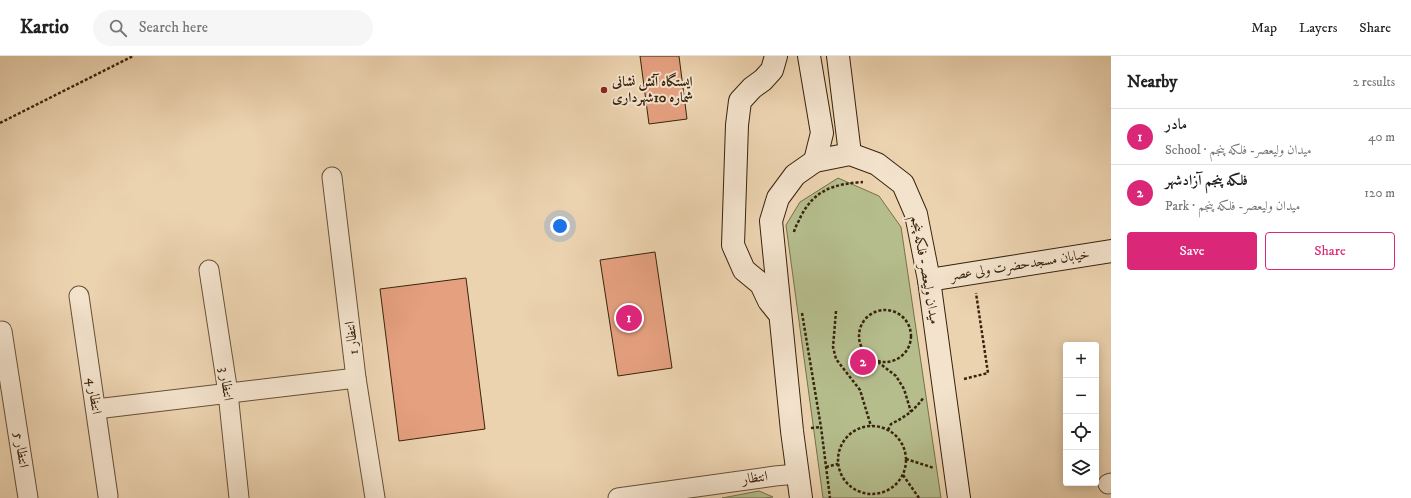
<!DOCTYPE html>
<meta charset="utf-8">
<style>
:root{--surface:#fff;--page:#f6f6f6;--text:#222;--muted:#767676;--line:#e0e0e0;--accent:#db2777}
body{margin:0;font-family:"IM FELL DW Pica",Amiri,serif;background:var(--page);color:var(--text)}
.controls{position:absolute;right:12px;bottom:12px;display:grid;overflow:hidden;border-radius:4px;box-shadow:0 2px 10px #0003}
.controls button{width:36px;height:36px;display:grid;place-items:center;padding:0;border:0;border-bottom:1px solid var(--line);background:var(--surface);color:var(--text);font:20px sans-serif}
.you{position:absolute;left:560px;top:170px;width:14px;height:14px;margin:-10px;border:3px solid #fff;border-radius:50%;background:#1a73e8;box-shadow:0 0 0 6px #1a73e833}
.badge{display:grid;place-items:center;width:26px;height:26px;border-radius:50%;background:var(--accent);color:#fff;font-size:13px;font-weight:700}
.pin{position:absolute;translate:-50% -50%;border:2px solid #fff;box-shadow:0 1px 4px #0006}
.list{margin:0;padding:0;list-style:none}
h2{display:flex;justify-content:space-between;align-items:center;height:52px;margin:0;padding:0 16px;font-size:17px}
h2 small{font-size:13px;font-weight:400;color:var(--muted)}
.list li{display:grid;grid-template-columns:26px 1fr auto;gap:12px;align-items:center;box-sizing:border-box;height:56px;padding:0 16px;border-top:1px solid var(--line)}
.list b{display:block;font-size:15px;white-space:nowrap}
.list p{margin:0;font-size:13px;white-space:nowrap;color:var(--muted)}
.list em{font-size:13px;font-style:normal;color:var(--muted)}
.actions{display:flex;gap:8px;padding:12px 16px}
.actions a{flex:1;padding:9px 0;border:1px solid var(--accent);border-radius:4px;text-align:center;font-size:14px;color:var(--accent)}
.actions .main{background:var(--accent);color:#fff}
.icon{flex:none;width:22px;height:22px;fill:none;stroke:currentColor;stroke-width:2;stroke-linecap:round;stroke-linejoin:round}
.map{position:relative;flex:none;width:1111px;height:442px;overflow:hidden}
header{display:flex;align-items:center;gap:24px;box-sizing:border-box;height:56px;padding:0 20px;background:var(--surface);border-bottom:1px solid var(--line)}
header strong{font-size:19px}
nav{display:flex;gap:22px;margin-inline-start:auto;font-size:14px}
.search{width:280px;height:36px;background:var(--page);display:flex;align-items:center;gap:10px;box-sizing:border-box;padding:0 14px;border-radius:22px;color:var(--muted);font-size:15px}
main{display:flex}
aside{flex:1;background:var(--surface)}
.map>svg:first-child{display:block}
.green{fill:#b5bd8d;stroke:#76704d}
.building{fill:#e5a080;stroke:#38240d}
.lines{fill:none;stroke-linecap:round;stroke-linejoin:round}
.street-casing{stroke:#655036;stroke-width:21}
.secondary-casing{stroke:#38240d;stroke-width:24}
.path{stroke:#38240d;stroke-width:2.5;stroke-dasharray:3 2;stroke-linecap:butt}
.street{stroke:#f3e2cc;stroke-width:19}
.secondary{stroke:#f3e2cc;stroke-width:22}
.poi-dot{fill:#8f2418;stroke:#f3e2cc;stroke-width:1.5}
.labels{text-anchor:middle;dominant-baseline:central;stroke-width:4;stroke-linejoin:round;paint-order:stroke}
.poi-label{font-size:14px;font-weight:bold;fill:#38240d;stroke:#f3e2cc;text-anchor:start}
.street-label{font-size:14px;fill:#38240d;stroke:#f3e2cc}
</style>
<header>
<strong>Kartio</strong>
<div class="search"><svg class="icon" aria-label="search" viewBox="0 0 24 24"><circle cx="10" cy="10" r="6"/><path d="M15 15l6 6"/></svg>Search here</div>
<nav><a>Map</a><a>Layers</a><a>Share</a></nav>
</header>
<main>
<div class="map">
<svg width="1111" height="442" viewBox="0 0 1111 442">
<rect width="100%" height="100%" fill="#ecd3b0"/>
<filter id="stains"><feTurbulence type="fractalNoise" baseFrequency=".005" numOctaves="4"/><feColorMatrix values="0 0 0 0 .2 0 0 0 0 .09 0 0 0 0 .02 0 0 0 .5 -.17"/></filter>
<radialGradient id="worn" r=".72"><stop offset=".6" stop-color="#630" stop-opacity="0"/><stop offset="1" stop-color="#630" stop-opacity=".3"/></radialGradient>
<!-- green -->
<g class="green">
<polygon points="838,122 879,140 901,171 941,442 823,442 786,169 800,146"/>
<polygon points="759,435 773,441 764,442 722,442"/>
</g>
<!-- building -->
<g class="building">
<polygon points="640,0 679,0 687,63 649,68"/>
<polygon points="655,196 672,312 618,320 600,204"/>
<polygon points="466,222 485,373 399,385 380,233"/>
</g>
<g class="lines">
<!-- street casing -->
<g class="street-casing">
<g id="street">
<polyline points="332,121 356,322 375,442"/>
<polyline points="209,214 228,337 239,442"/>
<polyline points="79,240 108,440"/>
<polyline points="2,275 28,442"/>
<polyline points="96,353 356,322"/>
<polyline points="1108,428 1111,427"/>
<polyline points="618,442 775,420 797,418"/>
</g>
</g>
<!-- secondary casing -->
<g class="secondary-casing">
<g id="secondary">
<polyline points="776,0 772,14 763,24 752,32 740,45 737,69 733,189 744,214 761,228 769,245 777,255"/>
<polyline points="809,0 822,77 815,105"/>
<polyline points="838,0 850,98"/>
<polyline points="929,224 1111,195"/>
<polyline points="801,442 792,375 771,165 778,142 795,119 815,105 850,98 877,108 903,128 916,158 929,224 959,442"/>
</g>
</g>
<!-- path -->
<g class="path">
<polyline points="0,67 133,0"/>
<path d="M 794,176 C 795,171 799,165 801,160 C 815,133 835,128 863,126"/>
<circle cx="885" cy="280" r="26"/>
<polyline points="836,255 833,291 836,303 860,334 871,370"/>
<polyline points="802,257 821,371 830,442"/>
<polyline points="878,306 896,320 904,333 911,356"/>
<polyline points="964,323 988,317 976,237"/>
<circle cx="872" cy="404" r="34"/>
<polyline points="811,372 821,371"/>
<path d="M 888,374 L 891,368 C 905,361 915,354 924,341"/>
<polyline points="906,403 934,412"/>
<polyline points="826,411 838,408"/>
<polyline points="903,419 919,442"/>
</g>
<!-- street -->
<use href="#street" class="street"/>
<!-- secondary -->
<use href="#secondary" class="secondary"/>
</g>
<!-- markers -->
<circle class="poi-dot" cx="604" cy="34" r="4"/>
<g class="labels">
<!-- poi labels -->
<g class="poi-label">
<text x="612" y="26">ایستگاه آتش نشانی<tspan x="612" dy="16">شماره 10شهرداری</tspan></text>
</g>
<!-- street labels -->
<g class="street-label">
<text transform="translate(1020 209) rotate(-9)">خیابان مسجدحضرت ولی عصر</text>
<text transform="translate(925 214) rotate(80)">میدان ولیعصر- فلکه پنجم</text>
<text transform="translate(352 282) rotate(-97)">انتظار 1</text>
<text transform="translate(226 328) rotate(82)">انتظار 3</text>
<text transform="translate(94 340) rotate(82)">انتظار 4</text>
<text transform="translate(21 394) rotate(81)">انتظار 5</text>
<text transform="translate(755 422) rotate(-8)">انتظار</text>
</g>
</g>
<rect width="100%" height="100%" filter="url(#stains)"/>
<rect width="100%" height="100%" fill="url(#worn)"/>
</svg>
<div class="controls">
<button>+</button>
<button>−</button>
<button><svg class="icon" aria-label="locate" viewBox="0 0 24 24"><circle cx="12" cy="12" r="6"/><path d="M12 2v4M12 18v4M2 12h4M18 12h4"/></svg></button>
<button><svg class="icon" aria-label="layers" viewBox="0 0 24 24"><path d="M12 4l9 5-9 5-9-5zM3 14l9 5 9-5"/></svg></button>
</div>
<div class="you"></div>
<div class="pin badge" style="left:629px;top:262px">1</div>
<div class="pin badge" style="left:863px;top:306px">2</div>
</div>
<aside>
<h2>Nearby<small>2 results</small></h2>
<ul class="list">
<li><span class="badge">1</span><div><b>مادر</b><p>School · میدان ولیعصر- فلکه پنجم</p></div><em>40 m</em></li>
<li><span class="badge">2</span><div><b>فلکه پنجم آزادشهر</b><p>Park · میدان ولیعصر- فلکه پنجم</p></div><em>120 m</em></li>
</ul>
<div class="actions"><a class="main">Save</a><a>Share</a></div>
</aside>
</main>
